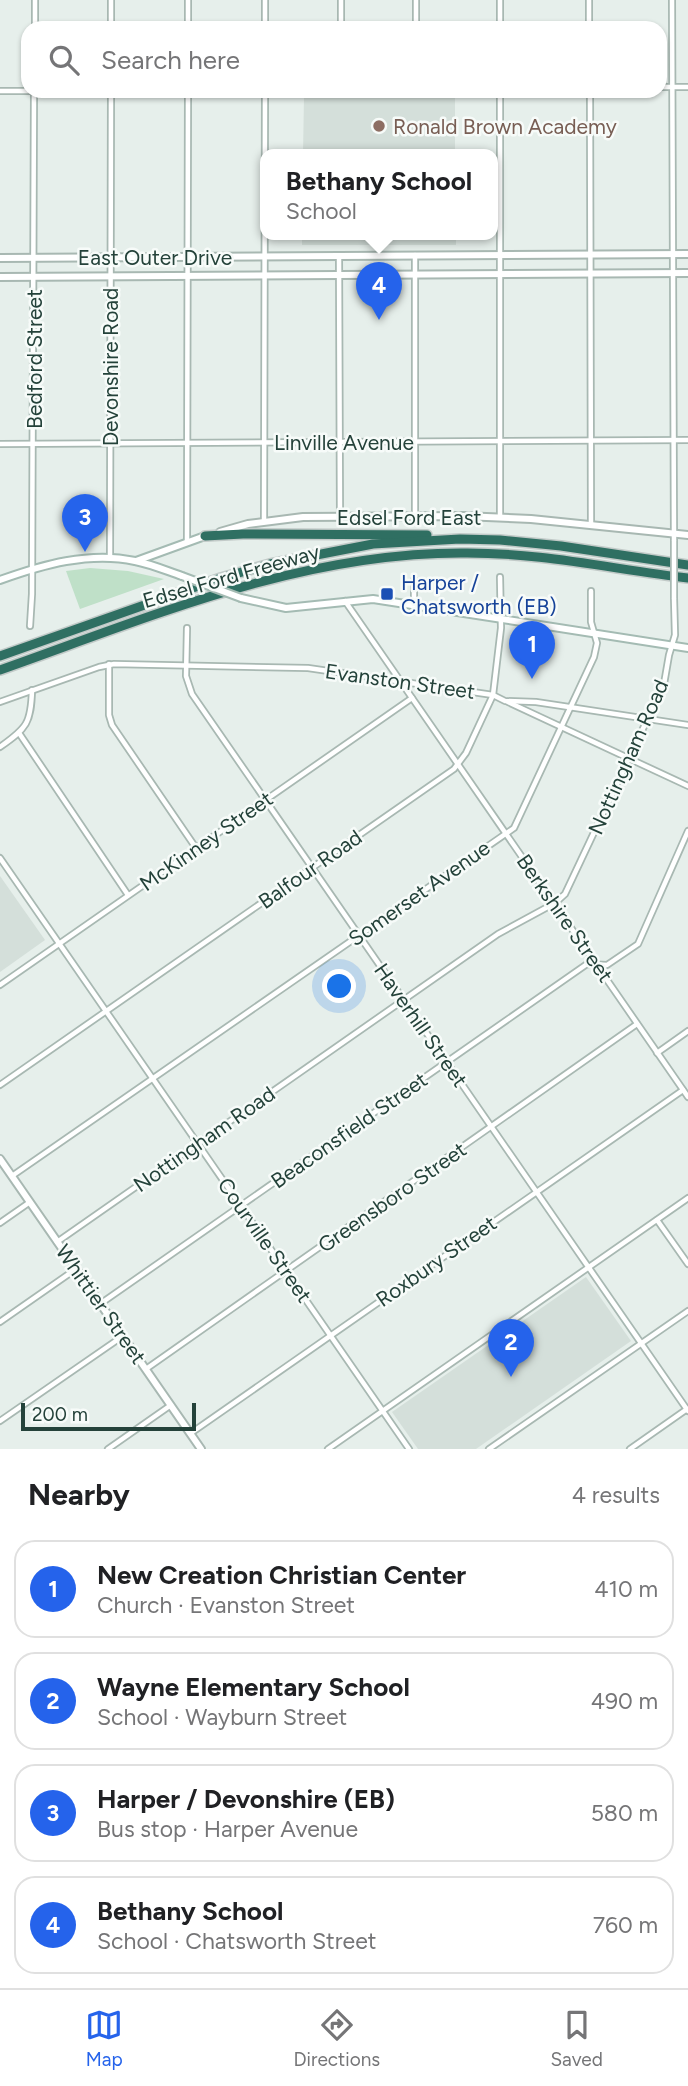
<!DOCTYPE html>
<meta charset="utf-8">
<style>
:root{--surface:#fff;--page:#f6f6f6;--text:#202124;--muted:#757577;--line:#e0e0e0;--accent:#2563eb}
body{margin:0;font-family:Figtree,sans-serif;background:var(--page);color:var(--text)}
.scale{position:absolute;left:21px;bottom:18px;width:175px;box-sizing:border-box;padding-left:7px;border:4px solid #24423a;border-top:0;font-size:19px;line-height:24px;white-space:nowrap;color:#24423a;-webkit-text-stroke:5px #f7fbf9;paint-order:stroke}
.you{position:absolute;left:340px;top:987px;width:24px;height:24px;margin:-18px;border:5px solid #fff;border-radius:50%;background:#1a73e8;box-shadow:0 0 0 10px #1a73e833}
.badge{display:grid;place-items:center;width:46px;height:46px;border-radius:50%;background:var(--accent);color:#fff;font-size:23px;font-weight:700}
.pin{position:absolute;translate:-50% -58px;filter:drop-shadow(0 2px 4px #0008)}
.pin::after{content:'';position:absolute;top:37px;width:24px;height:21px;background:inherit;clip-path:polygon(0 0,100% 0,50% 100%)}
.popup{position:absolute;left:260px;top:149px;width:238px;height:91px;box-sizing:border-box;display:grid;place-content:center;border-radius:14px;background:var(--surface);filter:drop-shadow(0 2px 5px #0005);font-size:23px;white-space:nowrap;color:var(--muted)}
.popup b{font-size:26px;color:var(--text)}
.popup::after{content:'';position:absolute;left:50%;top:100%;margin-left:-14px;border:14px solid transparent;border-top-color:var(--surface)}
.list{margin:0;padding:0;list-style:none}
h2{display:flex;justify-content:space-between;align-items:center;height:91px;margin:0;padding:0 28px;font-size:30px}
h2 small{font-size:23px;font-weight:400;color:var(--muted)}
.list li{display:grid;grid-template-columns:46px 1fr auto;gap:21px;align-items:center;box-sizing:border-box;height:98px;margin:0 14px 14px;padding:0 14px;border:2px solid var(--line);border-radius:21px}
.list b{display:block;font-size:26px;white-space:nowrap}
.list p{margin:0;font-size:23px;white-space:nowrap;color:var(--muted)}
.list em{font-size:23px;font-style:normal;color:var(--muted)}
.icon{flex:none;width:38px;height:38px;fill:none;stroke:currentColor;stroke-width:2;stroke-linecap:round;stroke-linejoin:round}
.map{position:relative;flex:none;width:688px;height:1449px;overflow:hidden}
.search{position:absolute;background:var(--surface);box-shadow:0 2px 5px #0004;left:21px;right:21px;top:21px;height:77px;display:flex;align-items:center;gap:18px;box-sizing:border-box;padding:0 24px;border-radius:21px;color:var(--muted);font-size:26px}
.sheet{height:539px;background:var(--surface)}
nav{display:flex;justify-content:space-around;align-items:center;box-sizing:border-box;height:98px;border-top:2px solid var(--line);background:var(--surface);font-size:19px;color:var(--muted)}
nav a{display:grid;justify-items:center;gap:4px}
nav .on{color:var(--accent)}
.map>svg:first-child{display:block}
.built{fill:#d4dfda}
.green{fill:#bfe0c8}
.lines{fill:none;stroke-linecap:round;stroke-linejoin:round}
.minor-casing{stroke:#a8b8b2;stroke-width:8}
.tertiary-casing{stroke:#a8b8b2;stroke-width:10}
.secondary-casing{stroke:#a4bbb3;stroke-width:10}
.motorway-casing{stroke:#c2cac8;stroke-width:12}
.minor{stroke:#fff;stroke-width:4.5}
.tertiary{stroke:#fff;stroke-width:6}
.secondary{stroke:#fff;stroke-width:6}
.motorway{stroke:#2f6f62;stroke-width:9}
.minor-bridge-casing{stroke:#a8b8b2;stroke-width:8;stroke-linecap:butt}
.secondary-bridge-casing{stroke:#a4bbb3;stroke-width:10;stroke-linecap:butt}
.minor-bridge{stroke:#fff;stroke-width:4.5}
.secondary-bridge{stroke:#fff;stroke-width:6}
.education-dot{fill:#8d6e63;stroke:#f7fbf9;stroke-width:2.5}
.transit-dot{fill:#1a4fb4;stroke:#f7fbf9;stroke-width:2.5}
.labels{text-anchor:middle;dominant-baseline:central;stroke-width:5;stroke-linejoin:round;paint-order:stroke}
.education-label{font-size:21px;fill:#785e54;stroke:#f7fbf9;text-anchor:start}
.street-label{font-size:21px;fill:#24423a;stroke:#f7fbf9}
.transit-label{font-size:21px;fill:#164399;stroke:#f7fbf9;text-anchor:start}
</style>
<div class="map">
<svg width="688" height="1449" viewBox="0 0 688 1449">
<rect width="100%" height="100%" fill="#e6efeb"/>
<!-- built -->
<g class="built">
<polygon points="455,96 455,154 303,154 304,97"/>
<rect x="302" y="234" width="154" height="11"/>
<polygon points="0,876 45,940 0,972"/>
<polygon points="586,1277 631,1341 476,1449 418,1449 392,1412"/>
</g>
<!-- green -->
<polygon class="green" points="90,568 128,571 164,579 80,609 66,571"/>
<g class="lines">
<!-- minor casing -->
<g class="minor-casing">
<g id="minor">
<polyline points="589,0 589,28"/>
<polyline points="672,0 674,541"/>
<polyline points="35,28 35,0"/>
<polyline points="111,28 111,0"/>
<polyline points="188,28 188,0"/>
<polyline points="265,28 265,0"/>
<polyline points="341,28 341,0"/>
<polyline points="416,28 416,0"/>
<polyline points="500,28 500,0"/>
<polyline points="660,87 688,87"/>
<polyline points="0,91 55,91"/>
<polyline points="500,91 500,517"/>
<polyline points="590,91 591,525"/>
<polyline points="339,256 340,516"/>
<polyline points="0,444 688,440"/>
<polyline points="415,516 415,255"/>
<polyline points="264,522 265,91"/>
<polyline points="187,541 188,91"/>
<polyline points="110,558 111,91"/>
<polyline points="414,580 414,606"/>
<polyline points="345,601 688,1097"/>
<polyline points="30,626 32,594 34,91"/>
<polyline points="187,628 186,676 192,694 688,1411"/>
<polyline points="109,664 109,715 112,725 196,848"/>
<polyline points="0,702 99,667 114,664 308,668 493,695 505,701 536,702 688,725"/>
<polyline points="508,702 688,786"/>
<polyline points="19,733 128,895"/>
<path d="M 0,747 C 27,728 31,723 32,690"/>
<polyline points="0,858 409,1449"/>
<polyline points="0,985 412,698"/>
<polyline points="657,1053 688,1031"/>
<polyline points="0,1085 454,769 466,753 493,695 501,628 500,577"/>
<polyline points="12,1176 514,828 594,657 597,643 591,622 591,591"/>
<polyline points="657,1220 688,1264"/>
<polyline points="0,1223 30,1202"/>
<polyline points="57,1242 498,934 555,903 565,894 664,684 669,655 675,635 674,598"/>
<polyline points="100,1304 587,964 607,965 638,944 688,831"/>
<polyline points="0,1322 76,1269"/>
<polyline points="146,1369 637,1024"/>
<polyline points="0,1421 123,1336"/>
<polyline points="191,1433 683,1090"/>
<polyline points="108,1449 171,1405"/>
<polyline points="328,1449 688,1198"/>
<polyline points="489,1449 688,1311"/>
<polyline points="630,1449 687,1409"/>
</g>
</g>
<!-- tertiary casing -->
<g class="tertiary-casing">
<g id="tertiary">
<polyline points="0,258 688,254"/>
<polyline points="0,277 688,273"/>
<polyline points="220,532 248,524 303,517 463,516 531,519 688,535"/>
<polyline points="0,1159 201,1449"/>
</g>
</g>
<!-- secondary casing -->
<g class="secondary-casing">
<g id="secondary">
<polyline points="136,561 205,536"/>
<path d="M 0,580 C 42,565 89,551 135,561 C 151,564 167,571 182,576"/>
<polyline points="241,598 286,608 373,599 688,648"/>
</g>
</g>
<!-- motorway casing -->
<g class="motorway-casing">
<g id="motorway">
<polyline points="205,536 243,534 427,535"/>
<polyline points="0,656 221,578 270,564 373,544 460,539 500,540 561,546 688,565"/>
<path d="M 0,670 C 150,617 299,553 461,553 C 538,552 612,569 688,578"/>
</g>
</g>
<!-- minor -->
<use href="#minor" class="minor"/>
<!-- tertiary -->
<use href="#tertiary" class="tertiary"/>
<!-- secondary -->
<use href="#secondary" class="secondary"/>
<!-- motorway -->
<use href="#motorway" class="motorway"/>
<!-- minor-bridge casing -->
<g class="minor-bridge-casing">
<polyline id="minor-bridge" points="674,541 674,598"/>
</g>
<!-- secondary-bridge casing -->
<g class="secondary-bridge-casing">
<polyline id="secondary-bridge" points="182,576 241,598"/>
</g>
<!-- minor-bridge -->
<use href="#minor-bridge" class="minor-bridge"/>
<!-- secondary-bridge -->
<use href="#secondary-bridge" class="secondary-bridge"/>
</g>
<!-- markers -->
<circle class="education-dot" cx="379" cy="126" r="7"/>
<rect class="transit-dot" x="380" y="587" width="14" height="14" rx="3.5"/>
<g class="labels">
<!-- education labels -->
<g class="education-label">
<text x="393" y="126">Ronald Brown Academy</text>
</g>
<!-- street labels -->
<g class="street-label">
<text x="155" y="257">East Outer Drive</text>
<text transform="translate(34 359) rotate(-90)">Bedford Street</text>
<text transform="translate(110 367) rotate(-90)">Devonshire Road</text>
<text x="344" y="442">Linville Avenue</text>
<text x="409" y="517">Edsel Ford East</text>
<text transform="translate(231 576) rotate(-16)">Edsel Ford Freeway</text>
<text transform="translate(400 681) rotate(8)">Evanston Street</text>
<text transform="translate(628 757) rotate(-66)">Nottingham Road</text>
<text transform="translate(206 841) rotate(-35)">McKinney Street</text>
<text transform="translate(310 869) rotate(-35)">Balfour Road</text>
<text transform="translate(419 893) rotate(-35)">Somerset Avenue</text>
<text transform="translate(565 918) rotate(55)">Berkshire Street</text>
<text transform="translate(421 1025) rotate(55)">Haverhill Street</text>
<text transform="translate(349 1130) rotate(-35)">Beaconsfield Street</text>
<text transform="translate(204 1139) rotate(-35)">Nottingham Road</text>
<text transform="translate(392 1197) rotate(-35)">Greensboro Street</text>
<text transform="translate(265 1240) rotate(55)">Courville Street</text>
<text transform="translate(436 1261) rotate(-35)">Roxbury Street</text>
<text transform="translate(101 1304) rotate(55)">Whittier Street</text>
</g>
<!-- transit labels -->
<g class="transit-label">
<text x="401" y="582">Harper /<tspan x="401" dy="24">Chatsworth (EB)</tspan></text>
</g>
</g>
</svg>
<div class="scale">200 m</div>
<div class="you"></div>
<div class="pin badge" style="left:532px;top:679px">1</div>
<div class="pin badge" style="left:511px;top:1377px">2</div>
<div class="pin badge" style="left:85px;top:552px">3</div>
<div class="pin badge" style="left:379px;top:320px">4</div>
<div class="popup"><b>Bethany School</b>School</div>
<div class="search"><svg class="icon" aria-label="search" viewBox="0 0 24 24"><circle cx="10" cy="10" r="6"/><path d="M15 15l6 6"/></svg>Search here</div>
</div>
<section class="sheet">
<h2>Nearby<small>4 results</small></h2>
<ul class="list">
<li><span class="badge">1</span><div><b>New Creation Christian Center</b><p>Church · Evanston Street</p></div><em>410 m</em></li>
<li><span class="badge">2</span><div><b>Wayne Elementary School</b><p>School · Wayburn Street</p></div><em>490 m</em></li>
<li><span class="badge">3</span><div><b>Harper / Devonshire (EB)</b><p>Bus stop · Harper Avenue</p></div><em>580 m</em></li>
<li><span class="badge">4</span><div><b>Bethany School</b><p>School · Chatsworth Street</p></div><em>760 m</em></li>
</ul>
</section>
<nav>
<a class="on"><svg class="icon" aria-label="map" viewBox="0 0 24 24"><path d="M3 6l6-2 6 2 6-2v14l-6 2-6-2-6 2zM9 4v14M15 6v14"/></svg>Map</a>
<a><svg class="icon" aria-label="directions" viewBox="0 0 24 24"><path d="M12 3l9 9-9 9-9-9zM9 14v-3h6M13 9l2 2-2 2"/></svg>Directions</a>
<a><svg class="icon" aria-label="saved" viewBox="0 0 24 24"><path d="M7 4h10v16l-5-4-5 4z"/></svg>Saved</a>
</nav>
